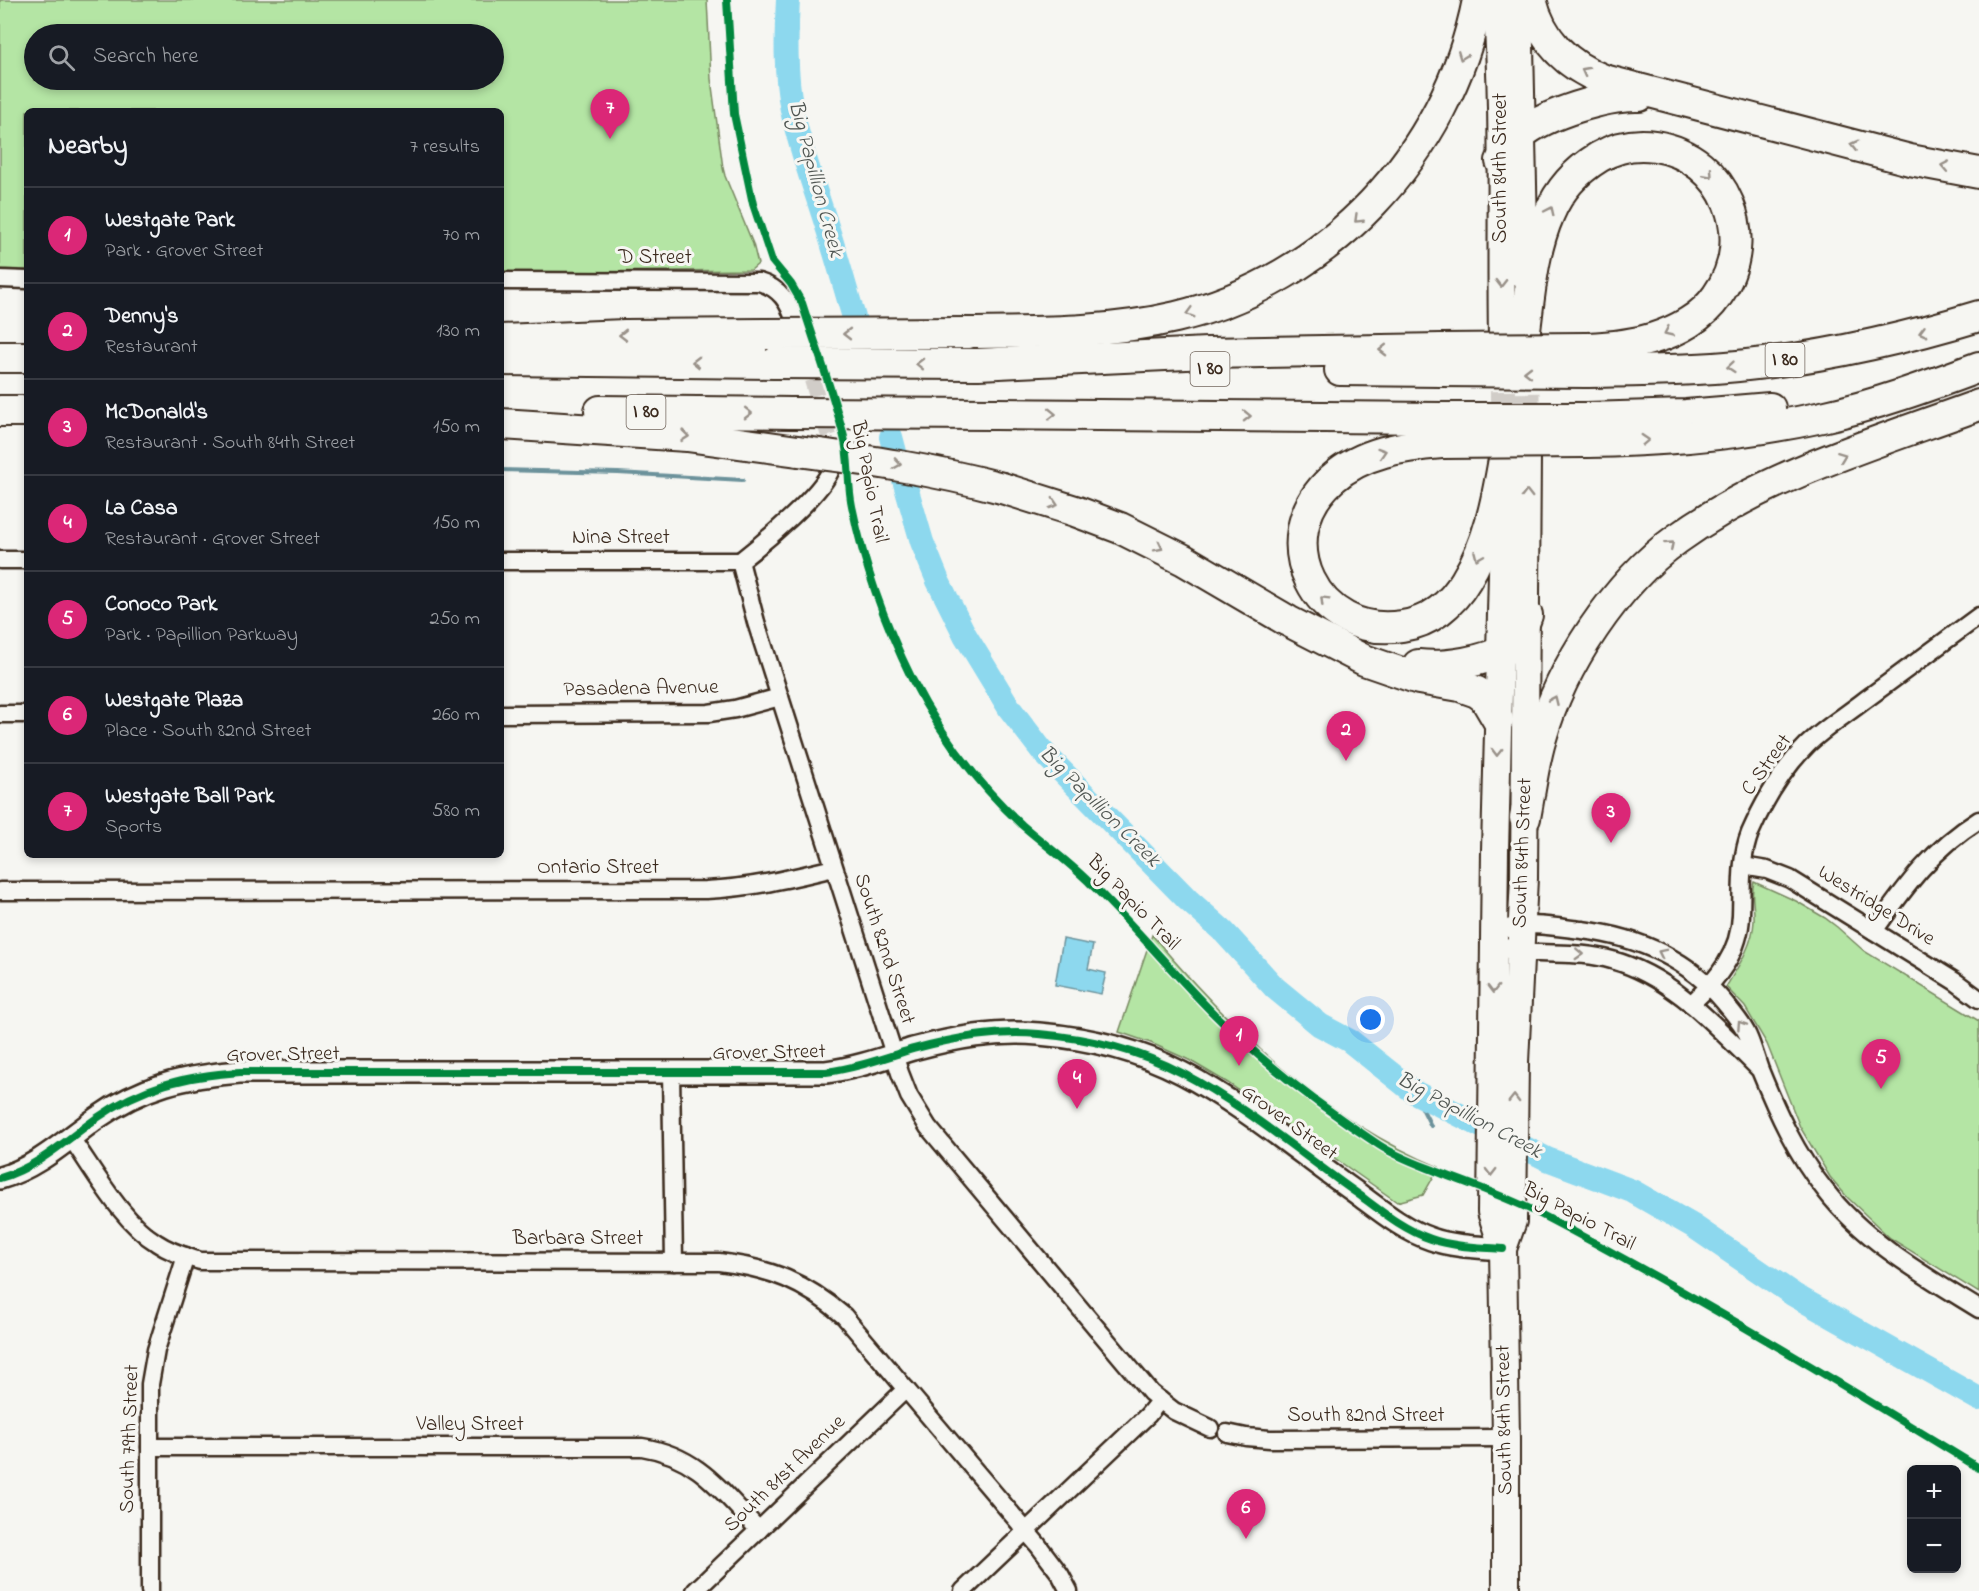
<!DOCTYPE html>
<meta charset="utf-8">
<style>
:root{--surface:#171b24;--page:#20242c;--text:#f1f3f6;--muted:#9ea1a6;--line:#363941;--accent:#db2777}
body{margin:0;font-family:"Indie Flower",sans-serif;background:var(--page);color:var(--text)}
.controls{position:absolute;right:18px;bottom:18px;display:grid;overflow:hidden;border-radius:9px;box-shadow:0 3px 9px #0003}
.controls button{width:54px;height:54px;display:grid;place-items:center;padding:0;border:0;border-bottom:2px solid var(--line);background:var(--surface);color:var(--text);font:30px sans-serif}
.you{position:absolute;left:1371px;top:1020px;width:21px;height:21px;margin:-15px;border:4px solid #fff;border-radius:50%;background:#1a73e8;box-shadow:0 0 0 9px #1a73e833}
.badge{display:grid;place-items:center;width:39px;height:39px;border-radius:50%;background:var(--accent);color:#fff;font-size:20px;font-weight:700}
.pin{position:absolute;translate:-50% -50px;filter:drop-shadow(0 2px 3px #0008)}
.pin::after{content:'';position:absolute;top:32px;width:21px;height:18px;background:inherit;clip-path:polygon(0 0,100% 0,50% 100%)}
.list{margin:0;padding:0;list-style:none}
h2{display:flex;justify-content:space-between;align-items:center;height:78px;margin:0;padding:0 24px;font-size:26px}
h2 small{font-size:20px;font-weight:400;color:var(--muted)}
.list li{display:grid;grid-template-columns:39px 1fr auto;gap:18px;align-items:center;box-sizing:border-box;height:96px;padding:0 24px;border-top:2px solid var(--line)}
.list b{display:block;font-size:22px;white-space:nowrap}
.list p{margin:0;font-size:20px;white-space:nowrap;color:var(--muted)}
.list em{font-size:20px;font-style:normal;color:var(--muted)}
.icon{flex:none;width:33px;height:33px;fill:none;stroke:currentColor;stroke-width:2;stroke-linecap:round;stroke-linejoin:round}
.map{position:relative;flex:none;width:1979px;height:1591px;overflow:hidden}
.search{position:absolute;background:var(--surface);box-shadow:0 3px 9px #0003;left:24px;top:24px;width:480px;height:66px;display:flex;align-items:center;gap:15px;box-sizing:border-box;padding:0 21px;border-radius:33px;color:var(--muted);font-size:22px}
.panel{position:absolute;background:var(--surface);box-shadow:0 3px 9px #0003;left:24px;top:108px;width:480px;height:750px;border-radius:9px}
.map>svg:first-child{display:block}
.green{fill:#b4e5a4;stroke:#788861;stroke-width:1.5;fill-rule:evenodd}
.water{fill:#8dd8ee;stroke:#6c929b;stroke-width:1.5}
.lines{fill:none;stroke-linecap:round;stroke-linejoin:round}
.stream{stroke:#6c929b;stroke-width:4}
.river{stroke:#8dd8ee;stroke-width:24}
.minor-tunnel{stroke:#d1cdc8;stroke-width:16;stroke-dasharray:16 8;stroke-linecap:butt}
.primary-tunnel{stroke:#d1cdc8;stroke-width:26;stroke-dasharray:26 13;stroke-linecap:butt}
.minor-casing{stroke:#3b2a1e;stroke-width:21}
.tertiary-casing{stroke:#3b2a1e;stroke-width:26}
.primary-casing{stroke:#3b2a1e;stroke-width:30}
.motorway-casing{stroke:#3b2a1e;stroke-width:34}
.minor{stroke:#f6f6f2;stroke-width:16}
.tertiary{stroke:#f6f6f2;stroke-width:21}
.primary{stroke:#f6f6f2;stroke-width:26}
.motorway{stroke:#f6f6f2;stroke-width:30}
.motorway-bridge-casing{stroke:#3b2a1e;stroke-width:34;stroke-linecap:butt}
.motorway-bridge{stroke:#f6f6f2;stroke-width:30}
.cycleway-casing{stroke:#f6f6f2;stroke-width:11}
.cycleway{stroke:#00873e;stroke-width:8}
.oneway{stroke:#989088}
.labels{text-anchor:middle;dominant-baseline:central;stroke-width:6;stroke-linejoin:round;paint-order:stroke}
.shield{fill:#f6f6f2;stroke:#73675e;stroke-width:1.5}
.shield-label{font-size:20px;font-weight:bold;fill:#3b2a1e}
.street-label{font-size:21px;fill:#3b2a1e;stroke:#f6f6f2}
.water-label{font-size:22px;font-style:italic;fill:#505652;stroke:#f6f6f2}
</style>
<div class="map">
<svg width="1979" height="1591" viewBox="0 0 1979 1591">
<rect width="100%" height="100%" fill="#f6f6f2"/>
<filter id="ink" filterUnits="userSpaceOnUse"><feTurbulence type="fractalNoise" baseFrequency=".0167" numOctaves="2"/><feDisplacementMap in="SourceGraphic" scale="12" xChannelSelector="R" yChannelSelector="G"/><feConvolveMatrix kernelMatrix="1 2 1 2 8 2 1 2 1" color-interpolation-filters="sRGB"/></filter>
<g filter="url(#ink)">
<!-- green -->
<g class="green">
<path d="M 0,0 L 707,0 L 711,79 L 723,168 L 725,176 L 753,244 L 758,264 L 751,270 L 501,273 L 501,111 L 27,111 L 27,270 L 0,269 ZM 34,34 L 494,34 L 494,80 L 34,80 Z"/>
<path d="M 1754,882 L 1796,901 L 1825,918 L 1837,927 L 1864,951 L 1979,1021 L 1979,1293 L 1890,1238 L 1848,1198 L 1830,1177 L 1800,1127 L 1767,1044 L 1745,1007 L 1726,987 C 1738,967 1753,945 1754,921 C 1755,908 1750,894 1754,882 Z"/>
<path d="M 1152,935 C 1231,1029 1324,1120 1439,1167 L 1423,1195 L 1397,1202 L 1228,1083 L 1189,1060 L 1151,1043 L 1119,1032 Z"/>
</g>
<!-- water -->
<polygon class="water" points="1063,939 1093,945 1088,969 1106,973 1101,994 1055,985"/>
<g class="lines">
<!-- stream -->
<g class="stream">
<polyline points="501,470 618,473 743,480"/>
<polyline points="1414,1092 1431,1126"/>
</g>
<!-- river -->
<g class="river">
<path d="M 788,0 C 786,36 785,74 792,110 C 799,144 811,177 822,211 C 834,247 844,284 855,321"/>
<polyline points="891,437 895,452"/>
<polyline points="904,480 922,542 938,581 965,635 1010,709 1043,752 1188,900 1224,932 1275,988 1320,1025 1350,1041 1414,1092 1547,1159 1632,1191 1693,1226 1794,1295 1979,1399"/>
</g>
<!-- minor-tunnel -->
<polyline class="minor-tunnel" points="805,357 829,436"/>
<!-- primary-tunnel -->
<g class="primary-tunnel">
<polyline points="1502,352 1504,438"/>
<polyline points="1526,354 1527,437"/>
</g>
<!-- minor casing -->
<g class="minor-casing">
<g id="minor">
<polyline points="0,279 27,280"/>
<path d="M 501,281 L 759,282 C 780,288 789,302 795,322"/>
<polyline points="0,560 27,560"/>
<polyline points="501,561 740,561"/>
<polyline points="740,561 756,622 900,1073 909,1096 928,1127 1151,1393 1174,1411 1210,1428"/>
<path d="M 740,561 C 762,544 823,493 831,469"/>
<polyline points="0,714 27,714"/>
<polyline points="501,714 709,713 735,709 780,697"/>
<polyline points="1743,866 1767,870 1790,879 1956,982 1979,999"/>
<path d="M 0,891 L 706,890 C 751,888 792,878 834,868"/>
<path d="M 1874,931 C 1906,886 1931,850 1979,820"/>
<path d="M 1691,1004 C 1718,979 1740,952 1741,915 C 1742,888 1740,858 1750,833 C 1764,801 1782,770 1807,745 C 1824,728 1846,715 1865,700 C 1903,672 1941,644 1979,616"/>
<path d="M 1760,1070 C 1716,1027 1674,977 1612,960 C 1588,953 1564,954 1539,953 C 1529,953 1516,954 1507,949 C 1503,947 1498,941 1494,937 C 1497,935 1501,931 1505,929 C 1523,921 1562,928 1582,930 C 1638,937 1688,959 1724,1002 C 1733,1013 1743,1024 1748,1036 C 1753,1047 1756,1059 1760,1070 C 1777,1112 1796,1154 1825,1190 C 1865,1242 1924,1275 1979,1309"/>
<polyline points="671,1072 674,1262"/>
<path d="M 71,1138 C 95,1172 122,1222 157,1243 C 170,1252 185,1256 200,1261 L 719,1262 C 770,1268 805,1282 844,1316 L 1038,1545 L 1060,1574 L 1069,1591"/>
<polyline points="1227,1433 1246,1437 1270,1439 1506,1438"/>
<path d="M 150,1447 L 642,1447 C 699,1456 721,1491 759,1530"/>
<polyline points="150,1591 150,1384 156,1350 186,1256"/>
<polyline points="695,1591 906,1389"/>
<polyline points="963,1591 1148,1415 1160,1400"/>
</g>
</g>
<!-- tertiary casing -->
<g class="tertiary-casing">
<path id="tertiary" d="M 0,1178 C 38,1167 66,1140 97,1118 C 142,1086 186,1076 240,1072 L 826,1072 C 856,1068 884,1058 913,1049 C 954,1038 996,1030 1039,1034 C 1088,1038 1138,1050 1182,1073 C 1244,1105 1301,1154 1358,1194 C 1381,1211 1404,1230 1431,1239 C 1454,1247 1478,1247 1503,1249"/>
</g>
<!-- primary casing -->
<g class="primary-casing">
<g id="primary">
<path d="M 1496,0 C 1505,112 1500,225 1502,337"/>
<polyline points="1519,0 1525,276"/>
<polyline points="1504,495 1495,850 1491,1212 1503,1249 1506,1438 1506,1591"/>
<polyline points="1503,1249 1513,1221 1515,1062 1524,878 1527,455"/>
</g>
</g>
<!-- motorway casing -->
<g class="motorway-casing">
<g id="motorway">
<path d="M 1531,0 C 1541,40 1566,65 1604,80 L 1910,160 L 1979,173"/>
<path d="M 1501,161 C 1506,151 1512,142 1520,135 C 1545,114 1606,95 1639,96"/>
<path d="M 1525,330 C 1530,291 1533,250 1549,214 C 1559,190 1576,171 1599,157 C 1616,147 1636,143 1655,146 C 1726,157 1759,238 1717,296 C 1703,317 1677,331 1654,338 C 1632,345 1609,347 1587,348"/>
<path d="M 968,333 C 1037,332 1108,333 1176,317 C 1328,281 1448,154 1478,0"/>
<polyline points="501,340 625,335 766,334"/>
<polyline points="0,357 27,357"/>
<polyline points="501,360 775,363"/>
<polyline points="978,364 1207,353 1442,349"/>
<polyline points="1340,370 1442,371"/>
<path d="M 1587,372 C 1637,371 1687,371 1738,366 C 1820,358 1900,340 1979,316"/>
<polyline points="0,411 27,411"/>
<polyline points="600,411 791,413"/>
<polyline points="994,414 1442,418"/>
<polyline points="1587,418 1686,415 1770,408"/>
<polyline points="501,424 687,436 798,451"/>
<path d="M 1587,442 C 1666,441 1745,434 1822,417 C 1876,405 1928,386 1979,367"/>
<path d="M 1442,443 C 1403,446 1362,452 1332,479 C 1266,538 1316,640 1402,626 C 1430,622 1452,604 1466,580 C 1489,543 1497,500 1504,459"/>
<polyline points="1002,488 1075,511 1120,528 1184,560 1288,621 1364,660 1419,679 1460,686 1477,692 1485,698 1498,720"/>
<path d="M 1418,665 C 1443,668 1487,662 1509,647 C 1519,640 1523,626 1527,615"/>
<path d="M 1525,818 C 1530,792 1533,764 1541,738 C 1561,666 1616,583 1677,539 C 1765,475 1878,442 1979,405"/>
</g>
</g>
<!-- minor -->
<use href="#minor" class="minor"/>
<!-- tertiary -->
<use href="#tertiary" class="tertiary"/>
<!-- primary -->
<use href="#primary" class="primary"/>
<!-- motorway -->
<use href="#motorway" class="motorway"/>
<!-- motorway-bridge casing -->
<g class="motorway-bridge-casing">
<g id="motorway-bridge">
<polyline points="766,334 968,333"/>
<polyline points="1442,349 1587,348"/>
<polyline points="775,363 978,364"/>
<polyline points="1442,371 1587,372"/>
<polyline points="791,413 994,414"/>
<polyline points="1442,418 1587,418"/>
<polyline points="1442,443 1587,442"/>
<path d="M 798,451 C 867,460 934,470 1002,488"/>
</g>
</g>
<!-- motorway-bridge -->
<use href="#motorway-bridge" class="motorway-bridge"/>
<!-- cycleway casing -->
<g class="cycleway-casing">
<g id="cycleway">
<path d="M 727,0 L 734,114 L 753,204 L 772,261 L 791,284 L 802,303 C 816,347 833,392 844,437 C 850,459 847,483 852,506 C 864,566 885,624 912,679 C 940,734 977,783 1022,825 C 1044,844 1068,861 1089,882 C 1133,924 1172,972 1215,1015 C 1264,1064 1321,1107 1379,1145 C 1399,1158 1421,1165 1443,1174 C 1475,1186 1509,1198 1540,1214 C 1690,1292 1835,1380 1979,1468"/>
<path d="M 0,1178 C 38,1167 66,1140 97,1118 C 142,1086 186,1076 240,1072 L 826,1072 C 856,1068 884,1058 913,1049 C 954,1038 996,1030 1039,1034 C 1088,1038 1138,1050 1182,1073 C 1244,1105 1301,1154 1358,1194 C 1381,1211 1404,1230 1431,1239 C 1454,1247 1478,1247 1503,1249"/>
</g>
</g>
<!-- cycleway -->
<use href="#cycleway" class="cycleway"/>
</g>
<!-- one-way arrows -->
<defs><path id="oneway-chevron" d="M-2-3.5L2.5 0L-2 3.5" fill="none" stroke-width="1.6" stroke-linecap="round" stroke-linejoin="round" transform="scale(1.5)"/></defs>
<g class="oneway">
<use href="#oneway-chevron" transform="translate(1462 56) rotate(111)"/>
<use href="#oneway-chevron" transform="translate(1585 71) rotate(-152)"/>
<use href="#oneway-chevron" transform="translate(1854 145) rotate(-166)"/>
<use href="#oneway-chevron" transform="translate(1945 166) rotate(-169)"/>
<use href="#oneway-chevron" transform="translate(1709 174) rotate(48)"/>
<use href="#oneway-chevron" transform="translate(1550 211) rotate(-65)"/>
<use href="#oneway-chevron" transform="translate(1358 219) rotate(136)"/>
<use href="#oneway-chevron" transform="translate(1501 283) rotate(90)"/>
<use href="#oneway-chevron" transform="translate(1190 313) rotate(164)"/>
<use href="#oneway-chevron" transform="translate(1668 332) rotate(155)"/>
<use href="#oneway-chevron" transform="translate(1923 332) rotate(165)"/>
<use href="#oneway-chevron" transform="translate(847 334) rotate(180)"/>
<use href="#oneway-chevron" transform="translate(623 335) rotate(179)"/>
<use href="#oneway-chevron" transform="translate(1383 350) rotate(179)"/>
<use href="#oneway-chevron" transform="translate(696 362) rotate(-179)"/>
<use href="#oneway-chevron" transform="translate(920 364) rotate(-179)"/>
<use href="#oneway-chevron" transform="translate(1731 367) rotate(175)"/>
<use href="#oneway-chevron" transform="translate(1528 372) rotate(-180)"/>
<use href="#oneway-chevron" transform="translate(748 413) rotate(1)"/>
<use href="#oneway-chevron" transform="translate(1052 414) rotate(1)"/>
<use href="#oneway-chevron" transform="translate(1247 416) rotate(1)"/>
<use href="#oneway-chevron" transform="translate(685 436) rotate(6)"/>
<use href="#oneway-chevron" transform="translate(1645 440) rotate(-3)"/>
<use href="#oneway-chevron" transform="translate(1382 452) rotate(-18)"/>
<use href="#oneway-chevron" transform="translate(1842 456) rotate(-21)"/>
<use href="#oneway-chevron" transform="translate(897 464) rotate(9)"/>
<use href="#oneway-chevron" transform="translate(1527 494) rotate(-90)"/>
<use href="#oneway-chevron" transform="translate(1054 504) rotate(18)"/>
<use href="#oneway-chevron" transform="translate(1670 545) rotate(-41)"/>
<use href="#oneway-chevron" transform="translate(1159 547) rotate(27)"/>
<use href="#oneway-chevron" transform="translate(1478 556) rotate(113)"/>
<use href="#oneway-chevron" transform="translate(1324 600) rotate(-135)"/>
<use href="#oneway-chevron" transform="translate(1554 700) rotate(-66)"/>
<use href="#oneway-chevron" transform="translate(1497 752) rotate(91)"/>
<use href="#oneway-chevron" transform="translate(1662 953) rotate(-154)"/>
<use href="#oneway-chevron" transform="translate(1579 954) rotate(3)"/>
<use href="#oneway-chevron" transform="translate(1493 989) rotate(91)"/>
<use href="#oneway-chevron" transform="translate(1741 1025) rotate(-124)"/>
<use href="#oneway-chevron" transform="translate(1514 1099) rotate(-89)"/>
<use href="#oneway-chevron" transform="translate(1491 1172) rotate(90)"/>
</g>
</g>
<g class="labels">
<!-- shield labels -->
<g class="shield">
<rect x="1765.5" y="343" width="39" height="34" rx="4.5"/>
<rect x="1190.5" y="352" width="39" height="34" rx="4.5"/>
<rect x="626.5" y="395" width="39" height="34" rx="4.5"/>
</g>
<g class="shield-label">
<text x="1785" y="360">I 80</text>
<text x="1210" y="369">I 80</text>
<text x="646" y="412">I 80</text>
</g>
<!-- street labels -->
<g class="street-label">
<text transform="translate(1501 168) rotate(-90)">South 84th Street</text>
<text x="655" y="258">D Street</text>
<text transform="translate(869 482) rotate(79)">Big Papio Trail</text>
<text x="621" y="538">Nina Street</text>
<text transform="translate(641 689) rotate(-1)">Pasadena Avenue</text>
<text transform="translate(1767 765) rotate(-54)">C Street</text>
<text transform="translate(1523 853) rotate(-88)">South 84th Street</text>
<text x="598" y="868">Ontario Street</text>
<text transform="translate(1133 903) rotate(46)">Big Papio Trail</text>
<text transform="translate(1876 906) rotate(32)">Westridge Drive</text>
<text transform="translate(884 949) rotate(72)">South 82nd Street</text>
<text transform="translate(769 1053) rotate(-1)">Grover Street</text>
<text transform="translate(283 1055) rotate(-1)">Grover Street</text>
<text transform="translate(1289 1123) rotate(36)">Grover Street</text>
<text transform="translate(1579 1217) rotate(28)">Big Papio Trail</text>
<text x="578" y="1239">Barbara Street</text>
<text x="1366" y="1416">South 82nd Street</text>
<text transform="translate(1505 1420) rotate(-91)">South 84th Street</text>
<text x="470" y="1425">Valley Street</text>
<text transform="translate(130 1439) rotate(-88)">South 79th Street</text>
<text transform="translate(785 1474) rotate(-44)">South 81st Avenue</text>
</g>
<!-- water labels -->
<g class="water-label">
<text transform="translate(815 179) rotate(75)">Big Papillion Creek</text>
<text transform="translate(1099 807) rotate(45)">Big Papillion Creek</text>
<text transform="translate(1469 1116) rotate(28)">Big Papillion Creek</text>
</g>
</g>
</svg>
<div class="controls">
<button>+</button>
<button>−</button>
</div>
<div class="you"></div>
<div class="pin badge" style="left:1239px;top:1066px">1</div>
<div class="pin badge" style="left:1346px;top:761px">2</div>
<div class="pin badge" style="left:1611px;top:843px">3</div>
<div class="pin badge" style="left:1077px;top:1109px">4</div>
<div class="pin badge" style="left:1881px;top:1089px">5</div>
<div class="pin badge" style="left:1246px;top:1539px">6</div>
<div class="pin badge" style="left:610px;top:139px">7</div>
<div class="search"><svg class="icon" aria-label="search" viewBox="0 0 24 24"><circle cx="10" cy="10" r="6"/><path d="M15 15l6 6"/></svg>Search here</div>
<section class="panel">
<h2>Nearby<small>7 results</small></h2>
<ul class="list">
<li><span class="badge">1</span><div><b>Westgate Park</b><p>Park · Grover Street</p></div><em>70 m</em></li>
<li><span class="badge">2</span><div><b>Denny's</b><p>Restaurant</p></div><em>130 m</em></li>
<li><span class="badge">3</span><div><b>McDonald's</b><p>Restaurant · South 84th Street</p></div><em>150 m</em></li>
<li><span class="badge">4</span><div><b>La Casa</b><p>Restaurant · Grover Street</p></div><em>150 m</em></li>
<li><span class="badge">5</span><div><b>Conoco Park</b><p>Park · Papillion Parkway</p></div><em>250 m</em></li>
<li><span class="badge">6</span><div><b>Westgate Plaza</b><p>Place · South 82nd Street</p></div><em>260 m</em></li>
<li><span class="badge">7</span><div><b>Westgate Ball Park</b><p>Sports</p></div><em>580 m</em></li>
</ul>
</section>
</div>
